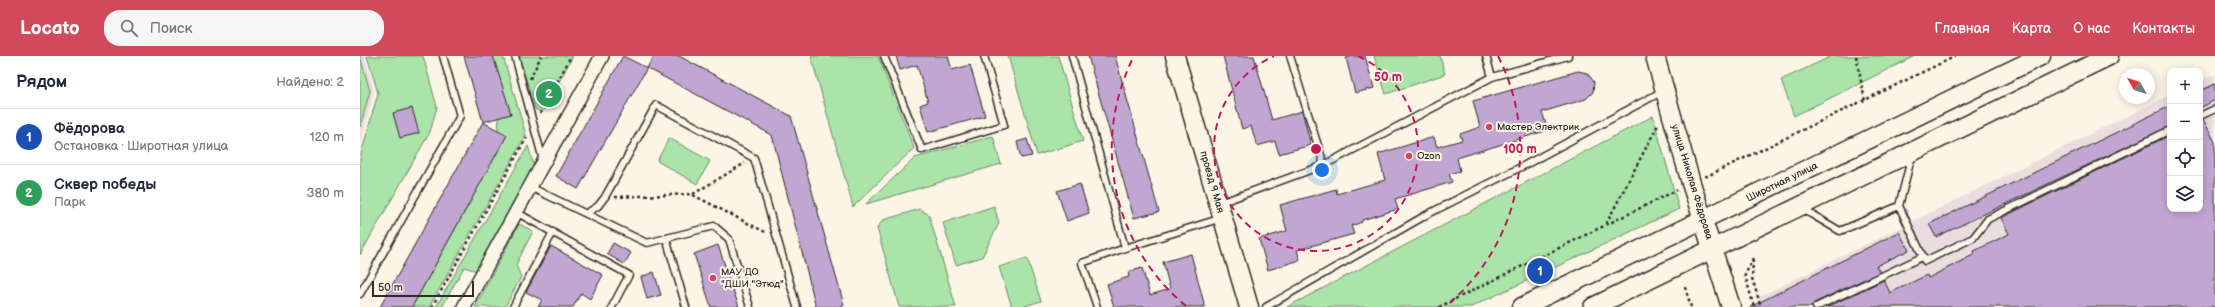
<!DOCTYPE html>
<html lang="ru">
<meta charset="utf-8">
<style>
:root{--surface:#fff;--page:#f6f6f7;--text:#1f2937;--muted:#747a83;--line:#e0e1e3;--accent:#d1495b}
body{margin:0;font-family:"Balsamiq Sans",sans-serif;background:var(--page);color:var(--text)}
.controls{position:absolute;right:12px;top:12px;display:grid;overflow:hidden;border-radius:8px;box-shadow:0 2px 10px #0003}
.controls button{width:36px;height:36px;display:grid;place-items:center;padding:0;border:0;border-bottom:1px solid var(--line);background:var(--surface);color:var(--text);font:20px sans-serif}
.compass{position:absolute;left:1759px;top:12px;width:36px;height:36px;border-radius:50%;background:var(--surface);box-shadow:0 2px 10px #0003;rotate:309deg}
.scale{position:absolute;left:12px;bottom:10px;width:102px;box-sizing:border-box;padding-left:4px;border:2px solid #2b2b2b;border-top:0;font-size:11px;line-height:14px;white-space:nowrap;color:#2b2b2b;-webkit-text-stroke:3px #fcf5e5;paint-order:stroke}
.you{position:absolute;left:962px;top:114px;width:14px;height:14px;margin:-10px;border:3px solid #fff;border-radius:50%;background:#1a73e8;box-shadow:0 0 0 6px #1a73e833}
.badge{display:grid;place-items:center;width:26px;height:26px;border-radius:50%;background:var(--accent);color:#fff;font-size:13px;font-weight:700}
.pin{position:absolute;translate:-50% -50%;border:2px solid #fff;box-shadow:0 1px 4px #0006}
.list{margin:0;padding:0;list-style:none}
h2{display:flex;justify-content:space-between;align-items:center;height:52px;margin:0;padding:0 16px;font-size:17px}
h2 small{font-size:13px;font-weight:400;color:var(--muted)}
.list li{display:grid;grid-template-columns:26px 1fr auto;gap:12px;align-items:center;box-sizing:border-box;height:56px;padding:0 16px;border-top:1px solid var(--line)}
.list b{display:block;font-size:15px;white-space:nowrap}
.list p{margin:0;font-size:13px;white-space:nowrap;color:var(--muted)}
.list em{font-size:13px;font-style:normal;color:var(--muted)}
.icon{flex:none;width:22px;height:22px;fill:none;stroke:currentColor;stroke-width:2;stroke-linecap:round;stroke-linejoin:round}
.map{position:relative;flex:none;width:1855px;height:251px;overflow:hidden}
header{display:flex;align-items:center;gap:24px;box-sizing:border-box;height:56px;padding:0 20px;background:var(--accent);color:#fff}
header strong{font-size:19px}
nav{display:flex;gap:22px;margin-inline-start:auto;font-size:14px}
.search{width:280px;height:36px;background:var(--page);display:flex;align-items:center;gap:10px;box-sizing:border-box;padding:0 14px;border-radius:16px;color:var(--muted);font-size:15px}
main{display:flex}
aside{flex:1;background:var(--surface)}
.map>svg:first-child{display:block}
.built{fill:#ebdddf}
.green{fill:#aae4a9;stroke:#6a886a}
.building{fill:#c2a6d2;stroke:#2b2b2b}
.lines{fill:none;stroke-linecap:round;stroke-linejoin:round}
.lane-casing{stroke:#2b2b2b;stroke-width:9}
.street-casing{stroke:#2b2b2b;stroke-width:16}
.secondary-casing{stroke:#2b2b2b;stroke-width:21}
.path{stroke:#2b2b2b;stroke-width:2.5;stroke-dasharray:3 3;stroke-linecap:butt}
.lane{stroke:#fcf5e5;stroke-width:6}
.street{stroke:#fcf5e5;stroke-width:13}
.secondary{stroke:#fcf5e5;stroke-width:18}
.ring{fill:none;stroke:#c2185b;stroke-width:2;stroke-dasharray:7 5}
.poi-dot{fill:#d1495b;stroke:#fcf5e5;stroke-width:1.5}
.labels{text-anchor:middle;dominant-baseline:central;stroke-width:4;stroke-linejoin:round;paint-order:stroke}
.poi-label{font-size:10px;fill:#2b2b2b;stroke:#fcf5e5;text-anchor:start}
.street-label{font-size:10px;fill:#2b2b2b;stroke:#fcf5e5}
.centre{fill:#c2185b;stroke:#fcf5e5;stroke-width:2}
.ring-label{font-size:12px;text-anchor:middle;font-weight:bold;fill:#c2185b;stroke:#fcf5e5;stroke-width:4;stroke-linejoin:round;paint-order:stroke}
</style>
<header>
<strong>Locato</strong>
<div class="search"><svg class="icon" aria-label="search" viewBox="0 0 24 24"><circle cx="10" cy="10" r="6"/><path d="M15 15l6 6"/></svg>Поиск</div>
<nav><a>Главная</a><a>Карта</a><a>О нас</a><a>Контакты</a></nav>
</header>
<main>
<aside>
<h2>Рядом<small>Найдено: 2</small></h2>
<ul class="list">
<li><span class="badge" style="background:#1a4fb4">1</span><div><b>Фёдорова</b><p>Остановка · Широтная улица</p></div><em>120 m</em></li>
<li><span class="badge" style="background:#2e9e5b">2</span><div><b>Сквер победы</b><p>Парк</p></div><em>380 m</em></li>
</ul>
</aside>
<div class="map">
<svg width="1855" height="251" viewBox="0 0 1855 251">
<rect width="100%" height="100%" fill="#fcf5e5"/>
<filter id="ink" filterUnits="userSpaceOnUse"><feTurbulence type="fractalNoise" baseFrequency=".025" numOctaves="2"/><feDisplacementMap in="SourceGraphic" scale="8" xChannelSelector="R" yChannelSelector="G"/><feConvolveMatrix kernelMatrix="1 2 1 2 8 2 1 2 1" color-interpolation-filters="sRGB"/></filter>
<g filter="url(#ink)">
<!-- built -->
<g class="built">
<polygon points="0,0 5,0 14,36 0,90"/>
<polygon points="1855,18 1855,251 1403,251 1398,241 1810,39 1810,153 1840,153 1840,25"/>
</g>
<!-- green -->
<g class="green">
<polygon points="0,0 10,35 0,71"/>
<polygon points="7,0 63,0 77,51 70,76 0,199 0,102 18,37"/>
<polygon points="133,0 143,0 166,79 69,251 52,251 147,79 138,74 139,61"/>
<polygon points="159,0 213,0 182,57 175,53"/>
<polygon points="451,0 518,0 554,92 493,151"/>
<polygon points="648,0 698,0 723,85 677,99"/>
<polygon points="1014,0 1080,0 1085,18 1026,38"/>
<polygon points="1472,0 1555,0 1434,60 1421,24"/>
<polygon points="1293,60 1319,153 1111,251 927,251"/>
<polygon points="633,80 641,108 506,148 555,102"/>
<polygon points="309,82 350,105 337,128 297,105"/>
<polygon points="168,90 174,110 117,215 104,211 82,251 76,251"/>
<polygon points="634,150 639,167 622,201 596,209 583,167"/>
<polygon points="560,153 569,159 596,251 539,251 517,172 523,164"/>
<polygon points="159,168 173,175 156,209 161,221 145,251 115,251"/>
<polygon points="667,202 681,245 662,251 652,251 639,211"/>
</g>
<!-- building -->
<g class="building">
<polygon points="104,0 133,0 151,58 123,66 147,79 52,251 20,251 123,66"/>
<polygon points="263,0 287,12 218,133 196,120"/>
<polygon points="294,0 319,0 431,60 484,249 478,251 456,251 412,79 287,12"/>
<polygon points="536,0 588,0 592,14 610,9 625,60 568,76 560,49 568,46 557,9 540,14"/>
<polygon points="728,0 755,0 799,156 774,162"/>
<polygon points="863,0 894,0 912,64 942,55 951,89 919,98 915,85 897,90 891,70 882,73"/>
<polygon points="993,0 1005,0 1014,32 995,37 986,2"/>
<polygon points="1218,15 1227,17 1234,26 1233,36 1226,43 1182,56 1188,74 1097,102 1100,115 1089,118 1092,126 1035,143 1038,153 1002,164 1002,166 991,170 994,178 937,194 940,204 908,214 899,183 927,175 920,149 976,133 977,138 1025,124 1018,98 1074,81 1077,91 1102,84 1100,78 1120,71 1113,45"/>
<polygon points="1855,28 1855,44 1840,52 1840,35"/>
<polygon points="1810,50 1810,70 1576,181 1569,168"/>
<polygon points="52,52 59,77 40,82 33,57"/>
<polygon points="1843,63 1855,86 1855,251 1467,251 1524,224 1530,237 1567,219 1568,222 1615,198 1614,195 1649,178 1641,162 1810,79 1810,153 1840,153 1840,64"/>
<polygon points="667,83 672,100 661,102 657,86"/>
<polygon points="720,128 729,157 707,165 697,135"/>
<polygon points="1539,176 1549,194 1516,210 1520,216 1454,247 1452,251 1390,251"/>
<polygon points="253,187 271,197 264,208 247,198"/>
<polygon points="358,189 379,251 351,251 334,198"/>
<polygon points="191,190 243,219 230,243 221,237 213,251 178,251 182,244 166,236"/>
<polygon points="831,198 845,251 754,251 747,228 769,221 768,216 782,212 790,239 810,233 803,206"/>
<polygon points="294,216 301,239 287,243 281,221"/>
</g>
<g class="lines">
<!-- lane casing -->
<g class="lane-casing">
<g id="lane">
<polyline points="155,0 183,104"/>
<polyline points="524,0 562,94 644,69 624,0"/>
<polyline points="712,0 765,192 862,162"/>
<polyline points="930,0 964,109"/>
<polyline points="1126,0 1132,21"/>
<polyline points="1840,60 1855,53"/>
<polyline points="170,131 287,187 354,170 369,183 390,251"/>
<polyline points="860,147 964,109 1132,21 1208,0"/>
<polyline points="1539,150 1565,205 1613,182 1628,163 1810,74"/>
<polyline points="1441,152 1480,175 1539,150 1552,99"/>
<polyline points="156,156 269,219 252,251"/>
<polyline points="227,157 238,150 245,141 296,49 394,102 437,251"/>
<polyline points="306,182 326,251"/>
<polyline points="0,238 100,60 83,0"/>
<polyline points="153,251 193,176"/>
<polyline points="737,251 722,207 765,192"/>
<polyline points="906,251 1068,158 1165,109 1303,35"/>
<polyline points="1456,251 1562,201"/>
</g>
</g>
<!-- street casing -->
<g class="street-casing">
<polyline id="street" points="104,251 242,0"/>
</g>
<!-- secondary casing -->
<g class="secondary-casing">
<g id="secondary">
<polyline points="815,0 889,251"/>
<polyline points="1295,0 1331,127 1371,251"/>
<polyline points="1162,251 1681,0"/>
<polyline points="1233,251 1749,0"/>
</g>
</g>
<!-- path -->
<g class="path">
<polyline points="1496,0 1505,45"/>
<polyline points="170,23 181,0"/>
<polyline points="180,58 211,0"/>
<polyline points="1345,121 1596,0"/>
<polyline points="333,139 407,177"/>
<polyline points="255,141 333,138 385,107"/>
<polyline points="1246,168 1298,69"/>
<polyline points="1393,202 1385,219 1394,251"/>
<polyline points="1393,204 1392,222 1401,251"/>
<polyline points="1325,231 1331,251"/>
<polyline points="72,251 167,81"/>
<polyline points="1079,251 1317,134"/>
</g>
<!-- lane -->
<use href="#lane" class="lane"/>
<!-- street -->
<use href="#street" class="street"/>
<!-- secondary -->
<use href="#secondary" class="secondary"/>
</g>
</g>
<!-- distance rings -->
<g class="ring">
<path d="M998 0A102 102 0 1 1 914 0"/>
<path d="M826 250A204 204 0 0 1 774 0M1138 0A204 204 0 0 1 1086 250"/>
</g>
<!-- markers -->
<g class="poi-dot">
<circle cx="1129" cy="71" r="4"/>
<circle cx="1049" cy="100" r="4"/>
<circle cx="353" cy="222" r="4"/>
</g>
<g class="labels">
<!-- poi labels -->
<g class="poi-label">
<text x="1137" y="71">Мастер Электрик</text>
<text x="1057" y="100">Ozon</text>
<text x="361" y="216">МАУ ДО<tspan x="361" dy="12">"ДШИ "Этюд"</tspan></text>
</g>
<!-- street labels -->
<g class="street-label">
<text transform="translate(852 126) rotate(74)">проезд 9 Мая</text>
<text transform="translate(1332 126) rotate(73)">улица Николая Фёдорова</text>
<text transform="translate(1422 126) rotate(-26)">Широтная улица</text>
</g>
</g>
<circle cx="956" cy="93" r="6" class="centre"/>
<g class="ring-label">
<text x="1028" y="25">50 m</text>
<text x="1160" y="97">100 m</text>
</g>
</svg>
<div class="controls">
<button>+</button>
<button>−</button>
<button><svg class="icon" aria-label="locate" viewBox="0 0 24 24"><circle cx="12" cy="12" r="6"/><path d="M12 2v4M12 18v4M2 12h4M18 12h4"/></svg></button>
<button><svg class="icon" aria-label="layers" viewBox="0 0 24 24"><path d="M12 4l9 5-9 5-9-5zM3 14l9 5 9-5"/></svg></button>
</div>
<svg class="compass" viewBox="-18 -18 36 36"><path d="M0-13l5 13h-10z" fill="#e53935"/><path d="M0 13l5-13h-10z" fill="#747a83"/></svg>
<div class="scale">50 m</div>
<div class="you"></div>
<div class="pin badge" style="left:1180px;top:215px;background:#1a4fb4">1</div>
<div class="pin badge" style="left:189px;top:38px;background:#2e9e5b">2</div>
</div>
</main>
